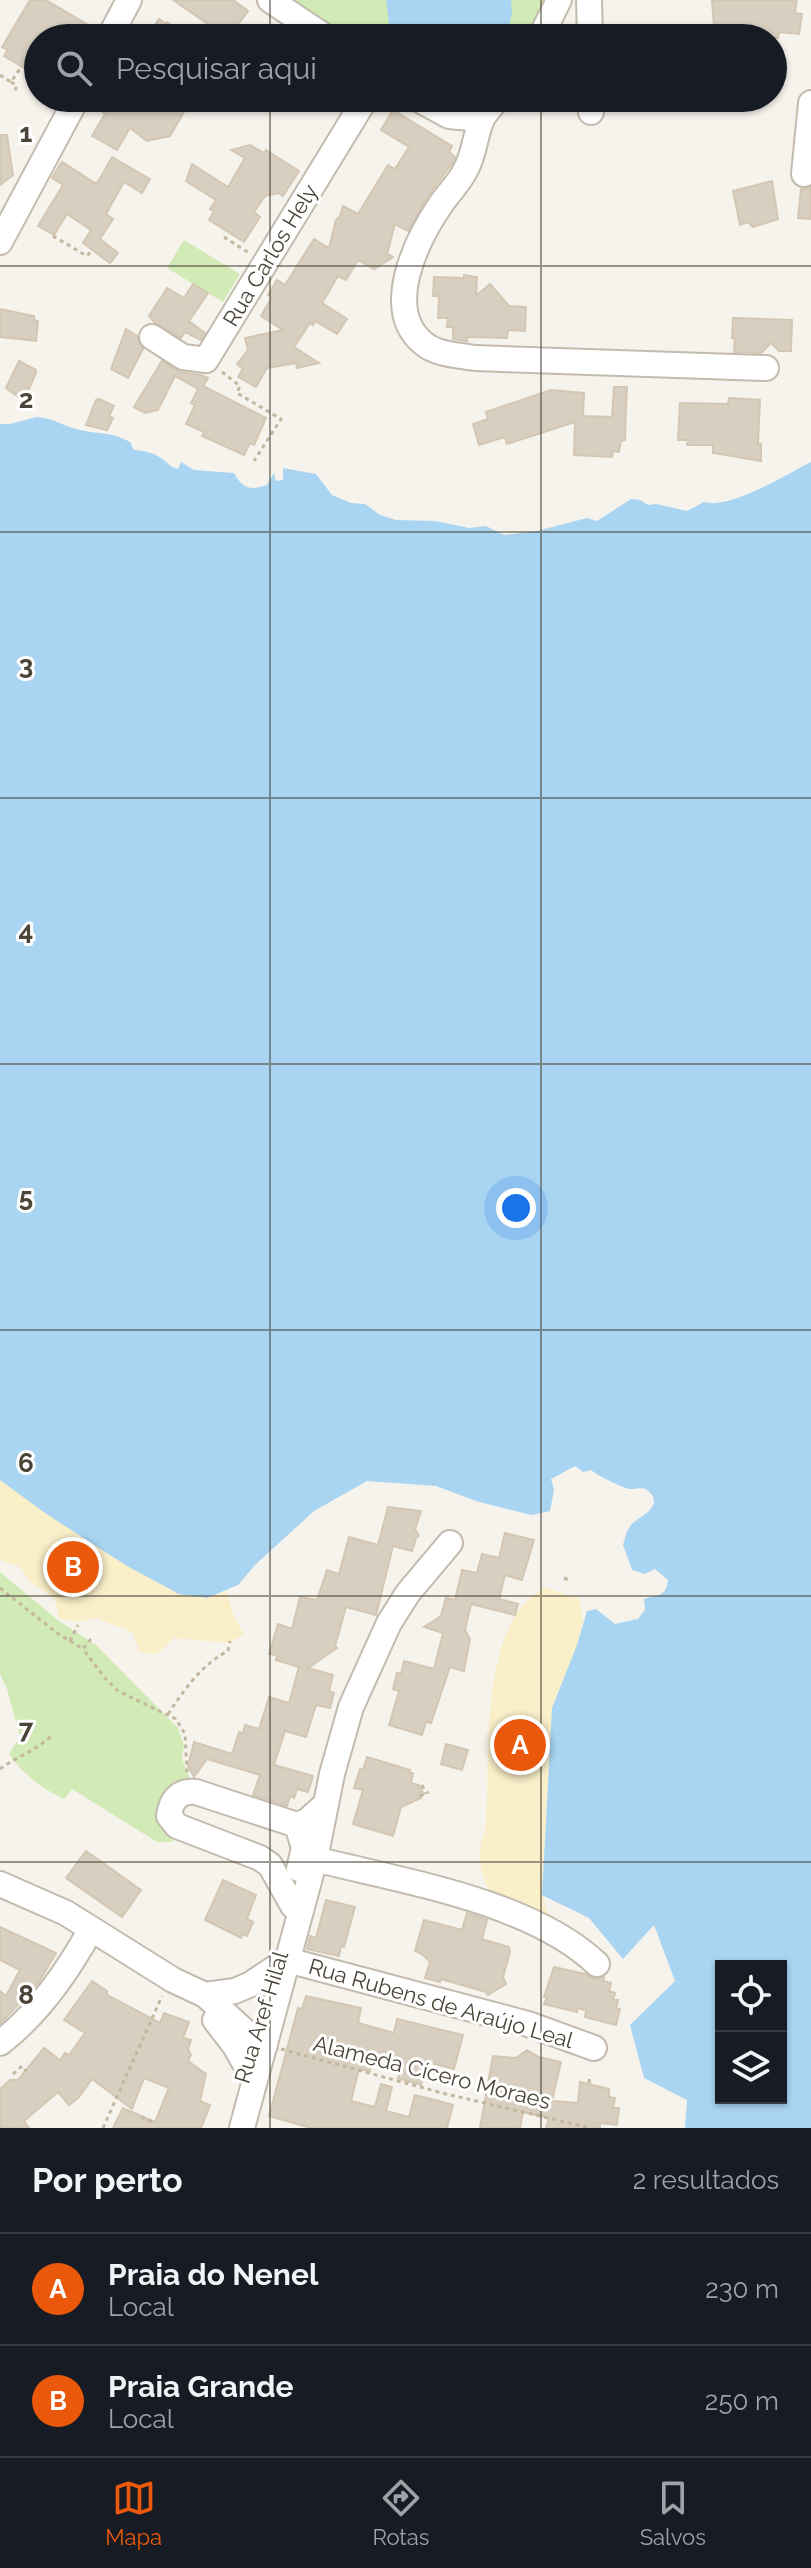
<!DOCTYPE html>
<html lang="pt">
<meta charset="utf-8">
<style>
:root{--surface:#171b24;--page:#242831;--text:#f1f3f6;--muted:#9ea1a6;--line:#363941;--accent:#ea580c}
body{margin:0;font-family:Raleway,sans-serif;background:var(--page);color:var(--text)}
.controls{position:absolute;right:24px;bottom:24px;display:grid;overflow:hidden;border-radius:0px;box-shadow:0 2px 6px #0004}
.controls button{width:72px;height:72px;display:grid;place-items:center;padding:0;border:0;border-bottom:2px solid var(--line);background:var(--surface);color:var(--text);font:40px sans-serif}
.you{position:absolute;left:516px;top:1208px;width:28px;height:28px;margin:-20px;border:6px solid #fff;border-radius:50%;background:#1a73e8;box-shadow:0 0 0 12px #1a73e833}
.badge{display:grid;place-items:center;width:52px;height:52px;border-radius:50%;background:var(--accent);color:#fff;font-size:26px;font-weight:700}
.pin{position:absolute;translate:-50% -50%;border:4px solid #fff;box-shadow:0 2px 8px #0006}
.list{margin:0;padding:0;list-style:none}
h2{display:flex;justify-content:space-between;align-items:center;height:104px;margin:0;padding:0 32px;font-size:34px}
h2 small{font-size:26px;font-weight:400;color:var(--muted)}
.list li{display:grid;grid-template-columns:52px 1fr auto;gap:24px;align-items:center;box-sizing:border-box;height:112px;padding:0 32px;border-top:2px solid var(--line)}
.list b{display:block;font-size:30px;white-space:nowrap}
.list p{margin:0;font-size:26px;white-space:nowrap;color:var(--muted)}
.list em{font-size:26px;font-style:normal;color:var(--muted)}
.icon{flex:none;width:44px;height:44px;fill:none;stroke:currentColor;stroke-width:2;stroke-linecap:round;stroke-linejoin:round}
.map{position:relative;flex:none;width:811px;height:2128px;overflow:hidden}
.search{position:absolute;background:var(--surface);box-shadow:0 2px 6px #0004;left:24px;right:24px;top:24px;height:88px;display:flex;align-items:center;gap:20px;box-sizing:border-box;padding:0 28px;border-radius:44px;color:var(--muted);font-size:30px}
.sheet{height:328px;background:var(--surface)}
nav{display:flex;justify-content:space-around;align-items:center;box-sizing:border-box;height:112px;border-top:2px solid var(--line);background:var(--surface);font-size:22px;color:var(--muted)}
nav a{display:grid;justify-items:center;gap:4px}
nav .on{color:var(--accent)}
.map>svg:first-child{display:block}
.green{fill:#d2eab5}
.sand{fill:#f9efc9}
.water{fill:#a9d4f2;fill-rule:evenodd}
.building{fill:#d8cfc1;stroke:#d3c7b4;stroke-width:2}
.lines{fill:none;stroke-linecap:round;stroke-linejoin:round}
.minor-casing{stroke:#c2bbae;stroke-width:28}
.path{stroke:#c4b79f;stroke-width:3;stroke-dasharray:4 4;stroke-linecap:butt}
.minor{stroke:#fff;stroke-width:24}
.grid{fill:none;stroke:#4b4439;stroke-width:2;stroke-opacity:0.55}
.labels{text-anchor:middle;dominant-baseline:central;stroke-width:6;stroke-linejoin:round;paint-order:stroke}
.street-label{font-size:22px;fill:#4b4439;stroke:#fff}
.grid-label{font-size:26px;text-anchor:middle;font-weight:bold;fill:#4b4439;stroke:#fff;stroke-width:6;stroke-linejoin:round;paint-order:stroke}
</style>
<div class="map">
<svg width="811" height="2128" viewBox="0 0 811 2128">
<rect width="100%" height="100%" fill="#f6f3ec"/>
<!-- green -->
<g class="green">
<polygon points="280,0 569,0 548,38 337,38"/>
<polygon points="184,240 240,274 223,302 167,268"/>
<path d="M 0,1572 L 59,1621 L 96,1645 L 178,1728 L 184,1745 L 182,1759 L 193,1785 L 172,1797 L 177,1832 L 172,1842 L 157,1842 L 72,1789 L 64,1799 C 41,1788 24,1775 9,1754 L 20,1736 L 7,1689 L 0,1674 Z"/>
</g>
<!-- sand -->
<g class="sand">
<polygon points="0,1480 87,1541 179,1594 207,1598 226,1591 235,1619 244,1634 229,1643 174,1638 156,1655 140,1652 132,1632 96,1618 79,1622 59,1619 55,1599 29,1581 20,1567 0,1560"/>
<path d="M 544,1587 L 580,1599 L 583,1621 L 577,1645 L 552,1708 L 542,1894 L 552,1926 L 493,1900 C 482,1877 474,1856 485,1831 C 491,1764 481,1677 514,1618 C 521,1605 533,1596 544,1587 Z"/>
</g>
<!-- water -->
<g class="water">
<polygon points="386,0 511,0 512,12 507,38 391,38"/>
<path d="M 37,417 C 54,418 64,427 80,430 C 102,435 109,431 130,442 L 134,450 C 144,451 152,452 161,458 C 168,462 169,467 178,469 L 181,462 L 194,470 L 234,473 C 242,488 250,491 267,485 L 274,473 L 276,481 L 283,480 L 283,468 L 316,474 L 332,495 L 351,503 L 365,504 L 380,515 L 396,520 L 435,521 L 469,528 L 486,526 L 504,535 L 537,531 L 587,518 L 597,521 L 631,499 L 640,500 L 648,505 L 656,504 L 687,511 L 704,502 C 730,510 787,474 811,462 L 811,2128 L 685,2128 L 687,2100 L 644,2078 L 630,2025 L 675,1981 L 654,1925 L 623,1959 L 589,1918 L 542,1895 L 552,1708 L 577,1645 L 587,1611 L 596,1609 L 615,1624 L 638,1619 L 645,1610 L 644,1599 C 657,1594 666,1598 668,1580 L 655,1569 L 645,1574 L 632,1570 L 623,1545 C 625,1538 627,1528 633,1523 C 641,1516 660,1508 652,1495 C 645,1485 639,1489 630,1489 C 622,1488 597,1475 591,1470 L 583,1472 L 575,1466 L 551,1479 L 554,1490 L 550,1511 L 531,1515 L 479,1502 L 436,1486 L 367,1481 L 314,1511 L 255,1565 L 238,1585 L 207,1598 L 179,1594 L 127,1566 L 45,1513 L 0,1480 L 0,424 L 10,424 ZM 721,1966 L 781,1966 L 781,2098 L 721,2098 Z"/>
</g>
<!-- building -->
<g class="building">
<polygon points="30,0 46,0 90,26 88,29 95,33 94,38 38,38 38,52 28,70 4,56 8,50 2,47"/>
<polygon points="173,0 233,0 248,11 228,38"/>
<polygon points="712,0 797,0 795,13 802,14 799,34 779,32 778,38 745,38 745,32 714,28"/>
<polygon points="159,19 166,24 167,22 188,38 158,38 150,32"/>
<polygon points="107,98 192,98 170,136 147,141 130,128 117,150 92,136 105,114 100,110"/>
<polygon points="393,110 452,146 449,152 455,157 453,162 428,196 408,231 395,224 387,254 393,257 374,269 358,260 346,280 338,276 322,303 347,319 337,334 315,321 313,325 310,323 294,347 319,363 297,368 296,363 267,368 256,387 238,377 243,369 237,364 248,350 245,338 283,330 261,316 272,297 268,295 277,280 285,285 314,239 329,248 336,220 340,216 343,206 358,214 388,165 395,169 409,147 381,130"/>
<polygon points="0,135 7,135 13,175 0,185"/>
<polygon points="250,145 264,153 266,150 299,171 283,196 278,193 265,196 254,212 260,217 244,242 209,220 214,211 210,209 216,200 186,181 192,164 228,187 245,158 231,150"/>
<polygon points="112,157 150,179 142,193 124,182 106,214 113,219 100,239 118,253 110,263 83,243 91,230 67,214 54,235 38,226 63,185 52,178 62,162 95,183 98,182"/>
<polygon points="772,181 778,219 753,227 748,222 740,225 733,191"/>
<polygon points="811,187 811,219 798,218 801,189"/>
<polygon points="464,275 477,277 476,296 490,284 509,306 526,307 525,331 508,330 507,338 467,337 467,341 453,339 453,327 447,327 448,318 438,318 439,296 433,296 434,277 464,278"/>
<polygon points="193,284 208,293 189,321 205,333 201,340 185,332 181,338 155,323 149,316 167,288 184,298"/>
<polygon points="0,309 34,316 34,320 38,321 36,341 0,337"/>
<polygon points="733,318 792,320 791,351 779,351 771,343 761,353 734,352 735,339 732,338"/>
<polygon points="126,329 137,336 143,349 128,378 111,369"/>
<polygon points="19,361 36,370 36,373 25,398 21,399 6,388"/>
<polygon points="162,361 180,372 201,375 208,378 203,386 266,418 254,445 250,443 244,455 202,436 204,432 186,424 195,405 191,403 198,389 175,376 158,410 145,413 134,407"/>
<polygon points="614,387 627,387 626,408 625,440 621,441 619,452 613,451 612,457 574,455 575,422 507,444 505,437 479,445 473,424 488,419 486,412 551,390 584,393 583,416 612,417"/>
<polygon points="729,398 760,400 758,444 761,444 761,461 713,453 713,445 687,445 688,440 678,440 680,403 728,404"/>
<polygon points="99,399 114,406 109,416 113,418 107,430 86,425 96,400"/>
<polygon points="388,1507 421,1511 415,1529 419,1536 416,1538 412,1551 393,1546 376,1615 346,1607 335,1646 337,1648 308,1668 333,1675 329,1691 334,1693 330,1708 316,1705 306,1737 285,1731 274,1765 313,1776 308,1792 297,1789 294,1798 290,1796 287,1806 253,1795 260,1775 207,1759 194,1777 188,1766 194,1742 232,1754 239,1732 243,1733 245,1725 259,1729 269,1697 289,1703 299,1667 276,1660 277,1655 269,1654 278,1624 292,1629 300,1597 317,1600 327,1570 339,1574 349,1537 378,1545"/>
<polygon points="505,1533 534,1540 522,1580 505,1575 499,1599 518,1604 515,1615 471,1604 465,1630 470,1639 464,1671 450,1667 431,1723 426,1722 422,1735 389,1725 399,1691 393,1689 397,1673 401,1674 404,1661 434,1669 443,1633 424,1627 441,1616 446,1598 455,1600 462,1570 477,1573 482,1554 499,1558"/>
<polygon points="446,1744 468,1750 462,1770 441,1764"/>
<polygon points="367,1757 410,1770 410,1773 413,1773 411,1783 419,1785 423,1793 419,1795 421,1798 401,1807 393,1836 353,1824 363,1790 354,1788 360,1769 363,1770"/>
<polygon points="86,1851 141,1890 122,1917 66,1878"/>
<polygon points="223,1880 256,1895 247,1919 253,1922 247,1936 243,1934 241,1938 205,1920"/>
<polygon points="326,1900 355,1907 344,1947 341,1946 339,1956 307,1949 310,1936 316,1938"/>
<polygon points="467,1913 487,1920 482,1939 509,1947 510,1952 503,1977 506,1984 488,1995 486,1992 441,1979 440,1982 425,1978 430,1962 422,1954 415,1951 424,1920 462,1930"/>
<polygon points="0,1927 56,1953 39,1982 0,2024 0,1991 6,1996 20,1970 0,1960"/>
<polygon points="554,1967 585,1974 594,1979 604,1977 603,1981 611,1983 609,1991 615,1993 613,2000 618,2000 616,2008 620,2009 616,2025 585,2017 586,2010 577,2008 577,2012 544,2004 547,1998 544,1997"/>
<polygon points="92,1981 107,1991 107,1995 160,2023 164,2013 189,2022 183,2038 191,2040 188,2049 191,2055 188,2061 206,2074 200,2101 210,2105 201,2128 113,2128 123,2108 155,2122 169,2088 144,2078 132,2109 92,2079 79,2097 69,2105 58,2092 24,2121 29,2128 0,2128 0,2089 10,2080 18,2080 44,2048 60,2060 65,2053 69,2055 85,2033 64,2020"/>
<polygon points="306,1996 361,2008 358,2023 394,2033 397,2019 463,2035 454,2069 427,2062 421,2085 398,2078 402,2062 374,2056 370,2071 359,2069 351,2101 375,2107 381,2084 392,2087 386,2111 409,2117 415,2095 439,2101 453,2105 447,2128 311,2128 269,2116 298,2008 302,2009"/>
<polygon points="527,2050 539,2057 561,2062 552,2101 578,2103 580,2082 609,2089 609,2097 615,2098 613,2108 619,2108 617,2125 600,2123 600,2128 546,2128 549,2118 523,2112 520,2128 480,2128 493,2056 516,2058"/>
</g>
<g class="lines">
<!-- minor casing -->
<g class="minor-casing">
<g id="minor">
<polyline points="270,0 327,38"/>
<polyline points="589,0 590,38"/>
<polyline points="109,38 129,0"/>
<polyline points="540,38 559,0"/>
<polyline points="416,98 449,116 482,119"/>
<path d="M 498,98 C 493,104 487,111 483,117 C 475,133 475,153 466,169 C 460,182 449,192 441,204 C 417,239 382,309 423,343 C 437,355 458,355 475,358 L 766,368"/>
<polyline points="591,98 591,112"/>
<polyline points="804,174 811,103"/>
<polyline points="0,242 77,98"/>
<polyline points="152,337 183,357 206,360 366,98"/>
<path d="M 315,1859 C 401,1881 531,1901 597,1964"/>
<polyline points="299,1869 304,1848 297,1825 307,1821 326,1804"/>
<polyline points="0,1884 66,1913 173,1980 205,1995 251,2037 265,2045"/>
<path d="M 293,1906 L 270,1865 L 260,1858 L 177,1826 L 169,1816 C 171,1800 179,1790 196,1792 L 297,1825 L 310,1833"/>
<polyline points="205,1995 235,1991 251,1984 287,1960 528,2024 594,2048"/>
<polyline points="215,2020 235,2046 245,2064"/>
<path d="M 0,2043 C 38,2014 68,1971 91,1929"/>
<polyline points="242,2128 315,1859 332,1774 351,1707 389,1623 408,1593 450,1543"/>
</g>
</g>
<!-- path -->
<g class="path">
<polyline points="0,75 11,82 21,67"/>
<polyline points="11,82 17,86 13,94"/>
<polyline points="53,236 87,256 92,250"/>
<polyline points="224,237 249,253"/>
<polyline points="222,372 240,386 237,393 281,419 254,461"/>
<polyline points="564,1578 569,1580"/>
<polyline points="0,1588 57,1633 83,1649"/>
<polyline points="91,1639 83,1649 105,1678 118,1691 176,1719 185,1734 187,1772"/>
<polyline points="70,1641 78,1625"/>
<path d="M 168,1714 C 184,1690 202,1664 228,1651 L 230,1641"/>
<path d="M 0,1769 C 17,1756 37,1751 52,1735"/>
<polyline points="422,1785 426,1794"/>
<polyline points="420,1796 429,1792"/>
<polyline points="281,2049 442,2093 591,2128"/>
<polyline points="13,2074 22,2066 26,2071"/>
<polyline points="589,2083 590,2075"/>
<polyline points="141,2117 152,2122"/>
<polyline points="103,2128 162,1996"/>
</g>
<!-- minor -->
<use href="#minor" class="minor"/>
</g>
<!-- grid -->
<path class="grid" d="M 270,0 L 270,38M 541,0 L 541,38M 270,98 L 270,2128M 541,98 L 541,2128M 0,266 L 811,266M 0,532 L 811,532M 0,798 L 811,798M 0,1064 L 811,1064M 0,1330 L 811,1330M 0,1596 L 811,1596M 0,1862 L 811,1862"/>
<g class="labels">
<!-- street labels -->
<g class="street-label">
<text transform="translate(270 255) rotate(-59)">Rua Carlos Hely</text>
<text transform="translate(441 2003) rotate(16)">Rua Rubens de Araújo Leal</text>
<text transform="translate(261 2017) rotate(-73)">Rua Aref Hilal</text>
<text transform="translate(432 2072) rotate(14)">Alameda Cícero Moraes</text>
</g>
</g>
<g class="grid-label">
<text x="26" y="142">1</text>
<text x="26" y="408">2</text>
<text x="26" y="674">3</text>
<text x="26" y="940">4</text>
<text x="26" y="1206">5</text>
<text x="26" y="1472">6</text>
<text x="26" y="1738">7</text>
<text x="26" y="2004">8</text>
</g>
</svg>
<div class="controls">
<button><svg class="icon" aria-label="locate" viewBox="0 0 24 24"><circle cx="12" cy="12" r="6"/><path d="M12 2v4M12 18v4M2 12h4M18 12h4"/></svg></button>
<button><svg class="icon" aria-label="layers" viewBox="0 0 24 24"><path d="M12 4l9 5-9 5-9-5zM3 14l9 5 9-5"/></svg></button>
</div>
<div class="you"></div>
<div class="pin badge" style="left:520px;top:1745px">A</div>
<div class="pin badge" style="left:73px;top:1567px">B</div>
<div class="search"><svg class="icon" aria-label="search" viewBox="0 0 24 24"><circle cx="10" cy="10" r="6"/><path d="M15 15l6 6"/></svg>Pesquisar aqui</div>
</div>
<section class="sheet">
<h2>Por perto<small>2 resultados</small></h2>
<ul class="list">
<li><span class="badge">A</span><div><b>Praia do Nenel</b><p>Local</p></div><em>230 m</em></li>
<li><span class="badge">B</span><div><b>Praia Grande</b><p>Local</p></div><em>250 m</em></li>
</ul>
</section>
<nav>
<a class="on"><svg class="icon" aria-label="map" viewBox="0 0 24 24"><path d="M3 6l6-2 6 2 6-2v14l-6 2-6-2-6 2zM9 4v14M15 6v14"/></svg>Mapa</a>
<a><svg class="icon" aria-label="directions" viewBox="0 0 24 24"><path d="M12 3l9 9-9 9-9-9zM9 14v-3h6M13 9l2 2-2 2"/></svg>Rotas</a>
<a><svg class="icon" aria-label="saved" viewBox="0 0 24 24"><path d="M7 4h10v16l-5-4-5 4z"/></svg>Salvos</a>
</nav>
